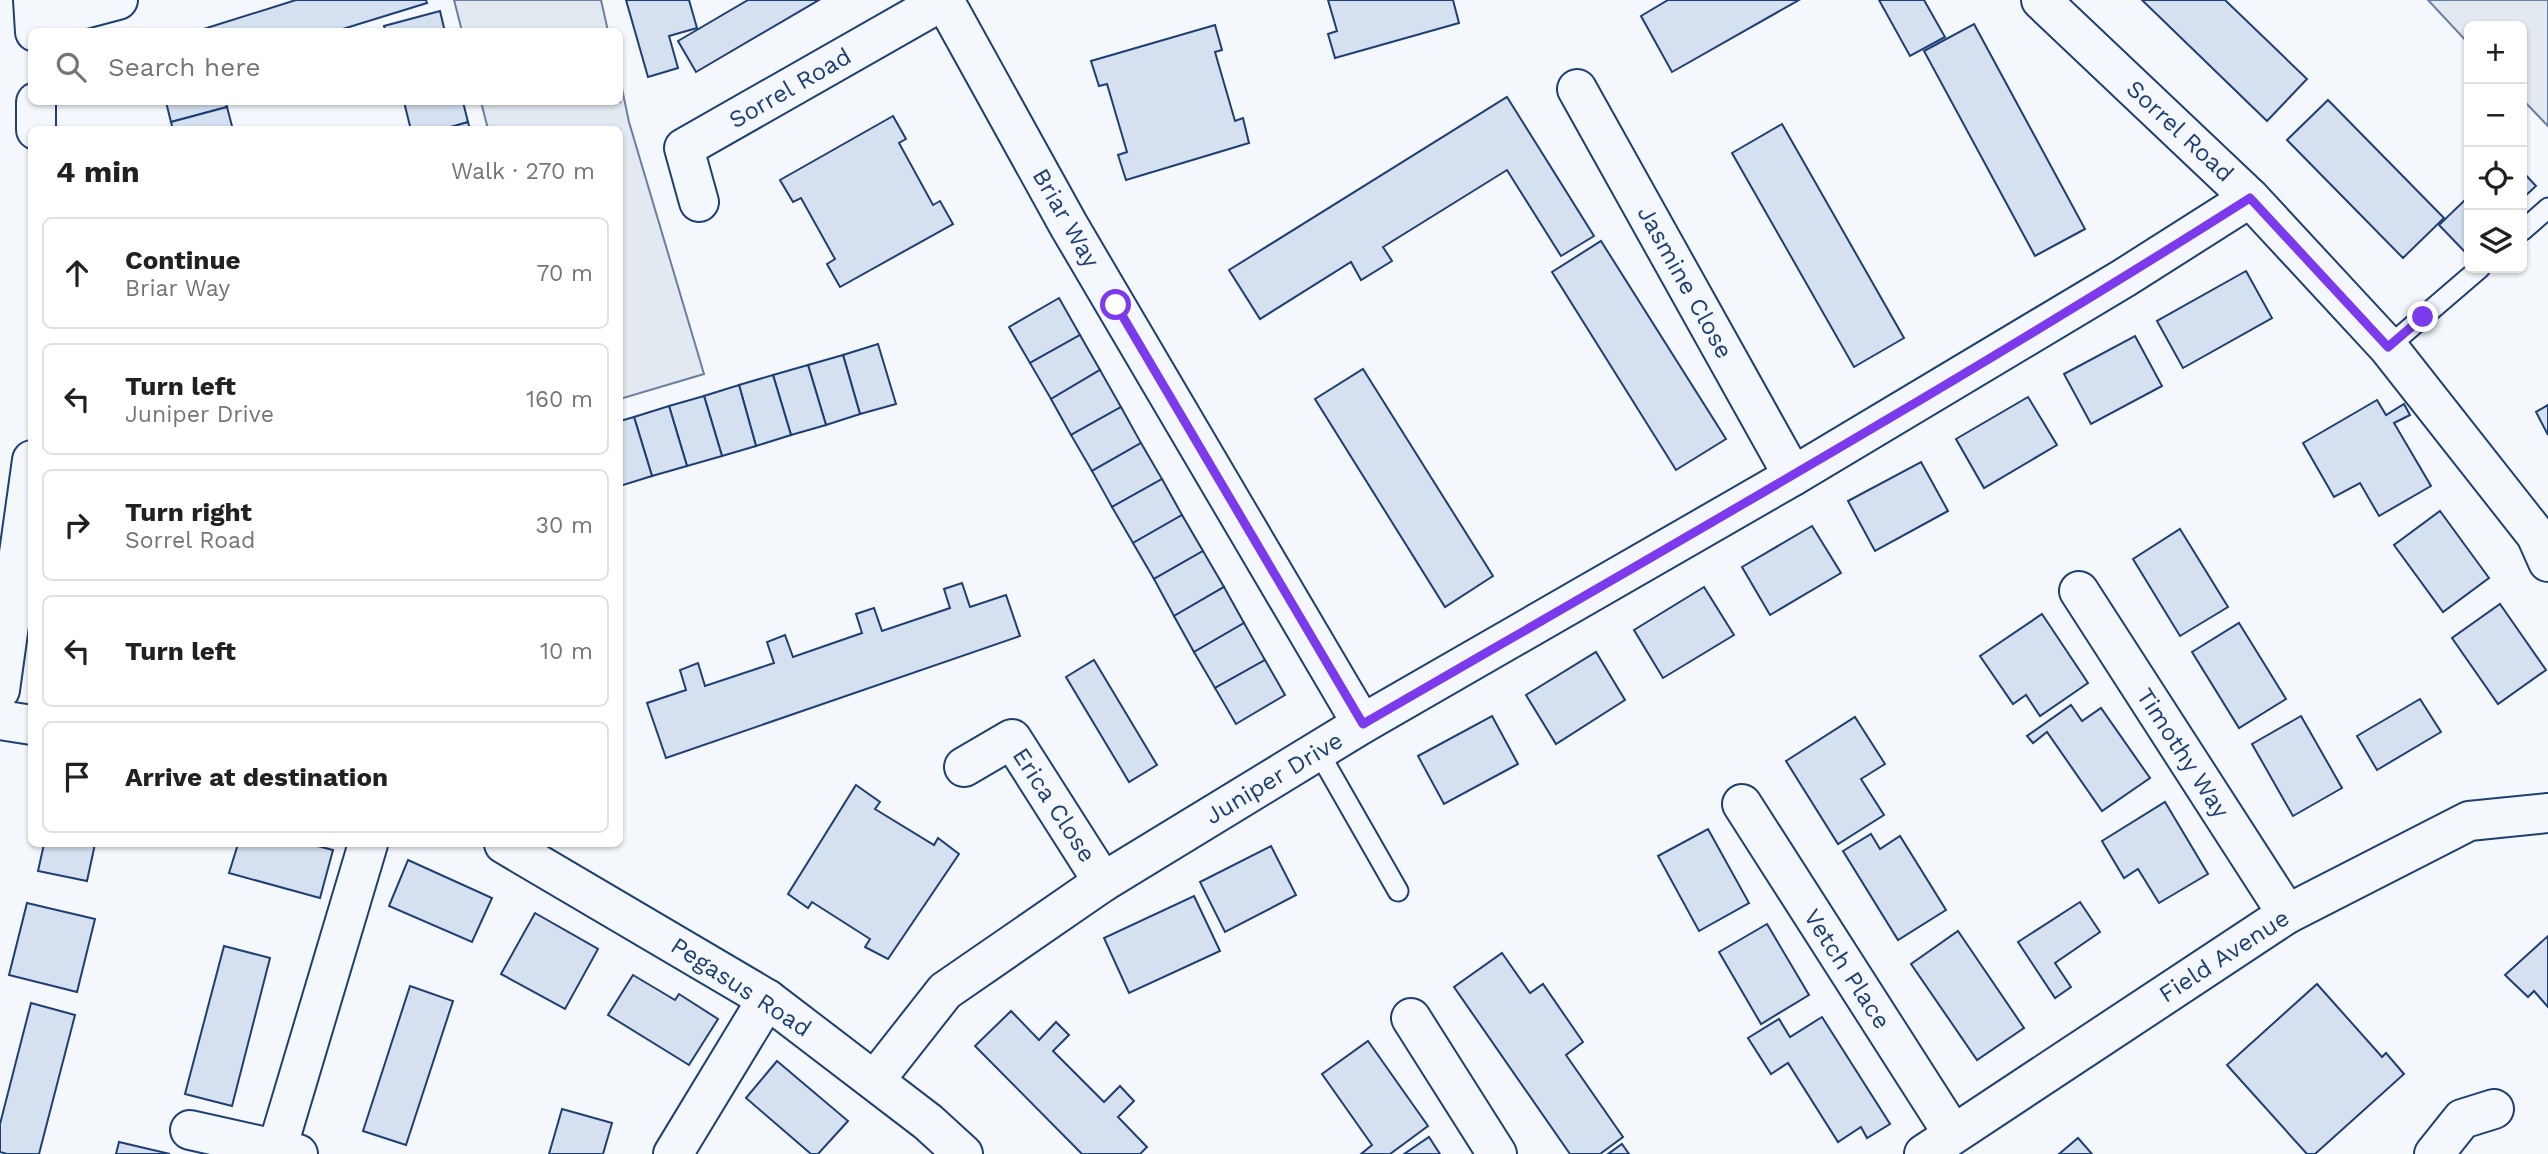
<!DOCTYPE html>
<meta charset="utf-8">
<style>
:root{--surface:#fff;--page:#f6f6f6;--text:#202124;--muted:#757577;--line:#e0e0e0}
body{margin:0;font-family:"Work Sans",sans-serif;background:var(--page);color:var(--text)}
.controls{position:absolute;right:21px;top:21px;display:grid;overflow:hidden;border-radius:10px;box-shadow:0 2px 5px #0004}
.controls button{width:63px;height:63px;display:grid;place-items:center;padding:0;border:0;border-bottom:2px solid var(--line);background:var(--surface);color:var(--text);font:35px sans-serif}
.stop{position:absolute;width:21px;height:21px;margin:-16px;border:5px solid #7c3aed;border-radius:50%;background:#fff}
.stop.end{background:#7c3aed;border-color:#fff;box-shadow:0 2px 7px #0008}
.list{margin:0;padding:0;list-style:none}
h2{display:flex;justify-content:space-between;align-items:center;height:91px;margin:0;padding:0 28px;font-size:30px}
h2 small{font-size:23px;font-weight:400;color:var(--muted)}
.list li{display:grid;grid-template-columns:46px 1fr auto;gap:21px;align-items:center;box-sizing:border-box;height:112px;margin:0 14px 14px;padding:0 14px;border:2px solid var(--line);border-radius:10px}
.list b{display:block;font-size:26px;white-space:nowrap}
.list p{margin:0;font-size:23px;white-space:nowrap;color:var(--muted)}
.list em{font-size:23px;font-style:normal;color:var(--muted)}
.icon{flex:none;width:38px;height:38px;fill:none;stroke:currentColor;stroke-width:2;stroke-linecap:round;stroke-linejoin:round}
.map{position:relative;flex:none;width:2548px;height:1154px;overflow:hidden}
.search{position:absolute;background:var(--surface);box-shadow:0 2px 5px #0004;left:28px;top:28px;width:595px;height:77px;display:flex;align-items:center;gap:18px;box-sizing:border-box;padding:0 24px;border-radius:10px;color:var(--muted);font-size:26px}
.panel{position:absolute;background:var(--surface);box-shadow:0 2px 5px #0004;left:28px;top:126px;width:595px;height:721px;border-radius:10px}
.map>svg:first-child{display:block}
.green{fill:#e3e9f0;stroke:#687fa3;stroke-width:2}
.building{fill:#d5e0f0;stroke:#1d3f73;stroke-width:2}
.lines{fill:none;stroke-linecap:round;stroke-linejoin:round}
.lane-casing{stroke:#1d3f73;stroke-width:23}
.street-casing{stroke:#1d3f73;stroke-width:42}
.secondary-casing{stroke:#1d3f73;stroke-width:42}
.lane{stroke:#f4f7fb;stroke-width:19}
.street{stroke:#f4f7fb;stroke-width:38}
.secondary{stroke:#f4f7fb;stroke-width:38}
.route{stroke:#7c3aed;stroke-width:9}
.labels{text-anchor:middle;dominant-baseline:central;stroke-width:5;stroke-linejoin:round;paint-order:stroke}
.street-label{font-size:24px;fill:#1d3f73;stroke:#f4f7fb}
</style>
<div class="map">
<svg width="2548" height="1154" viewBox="0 0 2548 1154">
<rect width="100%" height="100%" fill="#f4f7fb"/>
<!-- green -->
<g class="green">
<polygon points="454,0 601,0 608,31 462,31"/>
<polygon points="2428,0 2548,0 2548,126 2522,99 2522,26 2469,26 2469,44"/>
<polygon points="620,79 629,122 704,374 620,399 620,130 488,129 481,102 620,102"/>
</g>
<!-- building -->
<g class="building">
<polygon points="296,0 426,0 427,3 333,32 194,32"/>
<polygon points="626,0 689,0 697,28 669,36 678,68 648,77"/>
<polygon points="748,0 819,0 696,72 678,41"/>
<polygon points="1328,0 1453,0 1459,23 1335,58 1328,34 1337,31"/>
<polygon points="1668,0 1799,0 1672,72 1641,16"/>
<polygon points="1879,0 1924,0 1945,37 1910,56"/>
<polygon points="2142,0 2225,0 2307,79 2267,121"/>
<polygon points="440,11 445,32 386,32 384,26"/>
<polygon points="1974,24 2085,229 2035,256 1924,51"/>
<polygon points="1215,25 1222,50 1215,52 1235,121 1243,118 1249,143 1126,180 1118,155 1127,152 1107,84 1099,86 1091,61"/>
<polygon points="1507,97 1594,236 1561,256 1507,170 1383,247 1392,261 1361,280 1351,262 1260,319 1229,270"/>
<polygon points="2328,100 2444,218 2403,258 2287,140"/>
<polygon points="166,102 226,102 227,107 171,122"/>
<polygon points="404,102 463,102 468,122 441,130 411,130"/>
<polygon points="227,107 233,130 173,130 171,122"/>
<polygon points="893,116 906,139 899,143 933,205 940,201 953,224 840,287 827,264 835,259 801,198 793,202 780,180"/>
<polygon points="468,122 470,130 441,130"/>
<polygon points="1782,124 1904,338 1854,367 1732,153"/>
<polygon points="2522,171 2536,186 2522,199"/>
<polygon points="2469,196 2469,250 2466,253 2439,225"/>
<polygon points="1601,241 1726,439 1676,470 1552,272"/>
<polygon points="2246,271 2272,318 2183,368 2157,321"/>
<polygon points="1059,298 1080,335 1030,363 1009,327"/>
<polygon points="1080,335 1100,370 1051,399 1030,363"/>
<polygon points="2135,336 2162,386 2091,424 2064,374"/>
<polygon points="878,344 896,404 860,414 843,355"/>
<polygon points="843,355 860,414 826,425 808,365"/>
<polygon points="808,365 826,425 791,435 773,375"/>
<polygon points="1363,369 1493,576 1445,607 1315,399"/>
<polygon points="1100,370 1121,407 1071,435 1051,399"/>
<polygon points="773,375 791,435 756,446 739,385"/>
<polygon points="739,385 756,446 722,456 704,396"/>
<polygon points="704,396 722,456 687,466 669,406"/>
<polygon points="2028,397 2057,445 1984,488 1956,439"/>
<polygon points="2377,400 2386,415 2404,404 2410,415 2394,423 2431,486 2379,516 2360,483 2334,497 2303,443"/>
<polygon points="2548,405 2548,435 2536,412"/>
<polygon points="669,406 687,466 652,476 634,417"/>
<polygon points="1121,407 1141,443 1092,471 1071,435"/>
<polygon points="634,417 652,476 620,486 620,421"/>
<polygon points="1141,443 1162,479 1112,507 1092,471"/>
<polygon points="1921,462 1948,511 1875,551 1848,501"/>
<polygon points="1162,479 1182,515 1133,543 1112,507"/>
<polygon points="2440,511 2489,578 2443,612 2394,545"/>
<polygon points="1182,515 1203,551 1154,579 1133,543"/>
<polygon points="1812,526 1841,573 1770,615 1742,567"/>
<polygon points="2180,529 2228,607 2180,636 2133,559"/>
<polygon points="1203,551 1224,587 1174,616 1154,579"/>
<polygon points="962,583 970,607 1006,595 1020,636 666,758 647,703 686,690 680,670 698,663 705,686 774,663 767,642 785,635 793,657 862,633 856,614 874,608 882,631 950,608 944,589"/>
<polygon points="1224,587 1244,623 1194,652 1174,616"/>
<polygon points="1704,587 1734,635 1663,678 1634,630"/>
<polygon points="2500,604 2546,670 2498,704 2452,638"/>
<polygon points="2042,614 2088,683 2040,716 2026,695 2013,704 1980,656"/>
<polygon points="1244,623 1265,660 1215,688 1194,652"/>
<polygon points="2239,623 2286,699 2239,728 2192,652"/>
<polygon points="1596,652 1625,700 1556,744 1526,695"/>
<polygon points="1094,660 1157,765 1129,782 1066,677"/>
<polygon points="1265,660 1285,695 1236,724 1215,688"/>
<polygon points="2420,699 2441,732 2377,770 2357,736"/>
<polygon points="2071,705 2082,721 2101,708 2150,778 2102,811 2047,732 2033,743 2027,736"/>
<polygon points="1492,716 1518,764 1444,804 1418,756"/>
<polygon points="2301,716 2342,788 2293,816 2252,744"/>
<polygon points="1855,717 1885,764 1861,779 1884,815 1838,844 1786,761"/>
<polygon points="856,785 880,802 875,809 934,845 938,838 959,854 888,959 865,947 870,939 812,902 808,908 788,894"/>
<polygon points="2165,802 2208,874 2159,903 2138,869 2124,878 2102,841"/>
<polygon points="1708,829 1749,903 1699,931 1658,856"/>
<polygon points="1871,834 1880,849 1900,836 1946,910 1898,940 1843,851"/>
<polygon points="44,844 95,844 87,881 38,871"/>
<polygon points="238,844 310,844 333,850 320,898 229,873"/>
<polygon points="1271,846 1296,895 1225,932 1200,882"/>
<polygon points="408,860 492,898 472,942 389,906"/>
<polygon points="1194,896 1220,951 1129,993 1104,938"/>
<polygon points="2080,902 2100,932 2055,963 2071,987 2055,998 2018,942"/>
<polygon points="27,903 95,919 77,992 9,975"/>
<polygon points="535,913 598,949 565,1009 501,974"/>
<polygon points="1767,924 1809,995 1761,1024 1719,952"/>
<polygon points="1958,931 2024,1028 1977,1060 1911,964"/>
<polygon points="2548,936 2548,1007 2534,991 2528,997 2505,975"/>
<polygon points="224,946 270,958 232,1106 185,1094"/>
<polygon points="1502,953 1530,993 1543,984 1583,1042 1566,1055 1623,1137 1600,1154 1570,1154 1454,987"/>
<polygon points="633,975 675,1000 679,994 718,1019 689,1065 608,1015"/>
<polygon points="2317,984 2382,1057 2386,1053 2404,1074 2315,1154 2307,1154 2227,1065"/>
<polygon points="410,986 453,1001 406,1145 363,1131"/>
<polygon points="31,1003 75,1015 39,1154 7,1154 0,1152 0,1124"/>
<polygon points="1011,1011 1039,1040 1056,1022 1069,1035 1053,1051 1104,1102 1120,1086 1134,1101 1118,1117 1147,1147 1140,1154 1082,1154 975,1046"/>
<polygon points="1822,1017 1890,1124 1867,1138 1861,1127 1838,1142 1788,1063 1771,1074 1748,1038 1779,1019 1790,1037"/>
<polygon points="1368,1041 1428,1126 1390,1154 1361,1154 1372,1145 1322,1074"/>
<polygon points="777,1061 848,1121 818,1154 811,1154 746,1098"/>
<polygon points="562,1109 612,1123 603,1154 549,1154"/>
<polygon points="1429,1137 1440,1154 1404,1154"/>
<polygon points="2078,1138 2092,1154 2059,1154"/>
<polygon points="119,1142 170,1154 116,1154"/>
<polygon points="1622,1144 1629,1154 1608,1154"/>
</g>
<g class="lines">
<!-- lane casing -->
<g class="lane-casing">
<g id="lane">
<polyline points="2522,231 2548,208"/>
<polyline points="2388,347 2480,268"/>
<polyline points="1318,751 1398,891"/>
</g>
</g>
<!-- street casing -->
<g class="street-casing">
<g id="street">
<polyline points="944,0 1069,226 1362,724"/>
<polyline points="2041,0 2250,198 2388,347 2536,535 2548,562"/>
<polyline points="35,22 118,0"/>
<polyline points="1577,89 1793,476"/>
<polyline points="699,202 684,148 944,0"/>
<polyline points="2079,591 2287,914"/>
<polyline points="0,720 32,725"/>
<polyline points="964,767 1012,739 1103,882"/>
<polyline points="1742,804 1953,1134"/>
<polyline points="504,844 767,999 928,1122 963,1154"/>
<polyline points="1411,1018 1497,1154"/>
<polyline points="875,1080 945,991 1103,882 1362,724 1793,476 2124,278 2250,198"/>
<polyline points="190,1130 298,1154"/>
<polyline points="277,1149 368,844"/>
<polyline points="673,1154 767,999"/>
<polyline points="1924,1154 2287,914 2469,821 2548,813"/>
<polyline points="2434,1154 2462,1119 2494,1109"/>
</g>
</g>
<!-- secondary casing -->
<g class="secondary-casing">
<g id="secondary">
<polyline points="33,0 35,32"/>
<polyline points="36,102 36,130"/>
<polyline points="0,690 32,460"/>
</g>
</g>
<!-- lane -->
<use href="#lane" class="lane"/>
<!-- street -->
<use href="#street" class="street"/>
<!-- secondary -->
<use href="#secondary" class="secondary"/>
</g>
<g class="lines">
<!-- route -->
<path class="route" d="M 1116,305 L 1363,724 C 1660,552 1960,382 2250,198 L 2388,347 L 2423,317"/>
</g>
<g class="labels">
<!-- street labels -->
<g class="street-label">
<text transform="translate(790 88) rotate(-30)">Sorrel Road</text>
<text transform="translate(2180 131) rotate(43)">Sorrel Road</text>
<text transform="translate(1066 218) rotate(60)">Briar Way</text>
<text transform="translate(1685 282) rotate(61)">Jasmine Close</text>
<text transform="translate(2183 753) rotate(57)">Timothy Way</text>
<text transform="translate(1274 778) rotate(-31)">Juniper Drive</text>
<text transform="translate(1054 805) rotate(57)">Erica Close</text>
<text transform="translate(2224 956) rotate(-33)">Field Avenue</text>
<text transform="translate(1847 969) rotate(57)">Vetch Place</text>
<text transform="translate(741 987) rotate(33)">Pegasus Road</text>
</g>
</g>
</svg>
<div class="controls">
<button>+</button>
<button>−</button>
<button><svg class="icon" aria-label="locate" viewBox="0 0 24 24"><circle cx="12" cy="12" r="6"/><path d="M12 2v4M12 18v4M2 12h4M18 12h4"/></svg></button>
<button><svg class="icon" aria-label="layers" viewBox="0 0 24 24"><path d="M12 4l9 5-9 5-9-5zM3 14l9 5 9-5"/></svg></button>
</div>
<div class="stop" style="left:1116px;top:305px"></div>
<div class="stop end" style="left:2423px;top:317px"></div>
<div class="search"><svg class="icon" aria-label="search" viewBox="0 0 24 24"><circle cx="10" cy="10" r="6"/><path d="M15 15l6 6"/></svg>Search here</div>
<section class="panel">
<h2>4 min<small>Walk · 270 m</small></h2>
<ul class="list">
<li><svg class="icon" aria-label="ahead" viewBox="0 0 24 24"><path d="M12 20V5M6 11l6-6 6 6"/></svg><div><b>Continue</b><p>Briar Way</p></div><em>70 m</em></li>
<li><svg class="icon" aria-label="left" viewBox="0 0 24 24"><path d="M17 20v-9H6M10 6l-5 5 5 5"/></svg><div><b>Turn left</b><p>Juniper Drive</p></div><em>160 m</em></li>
<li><svg class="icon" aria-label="right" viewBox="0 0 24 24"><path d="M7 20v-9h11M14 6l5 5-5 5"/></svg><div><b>Turn right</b><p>Sorrel Road</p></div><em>30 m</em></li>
<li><svg class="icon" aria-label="left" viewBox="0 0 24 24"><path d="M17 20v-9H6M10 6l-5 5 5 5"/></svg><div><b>Turn left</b></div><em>10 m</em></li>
<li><svg class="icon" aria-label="arrive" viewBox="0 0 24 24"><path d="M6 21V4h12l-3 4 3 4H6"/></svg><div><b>Arrive at destination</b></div></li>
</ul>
</section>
</div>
